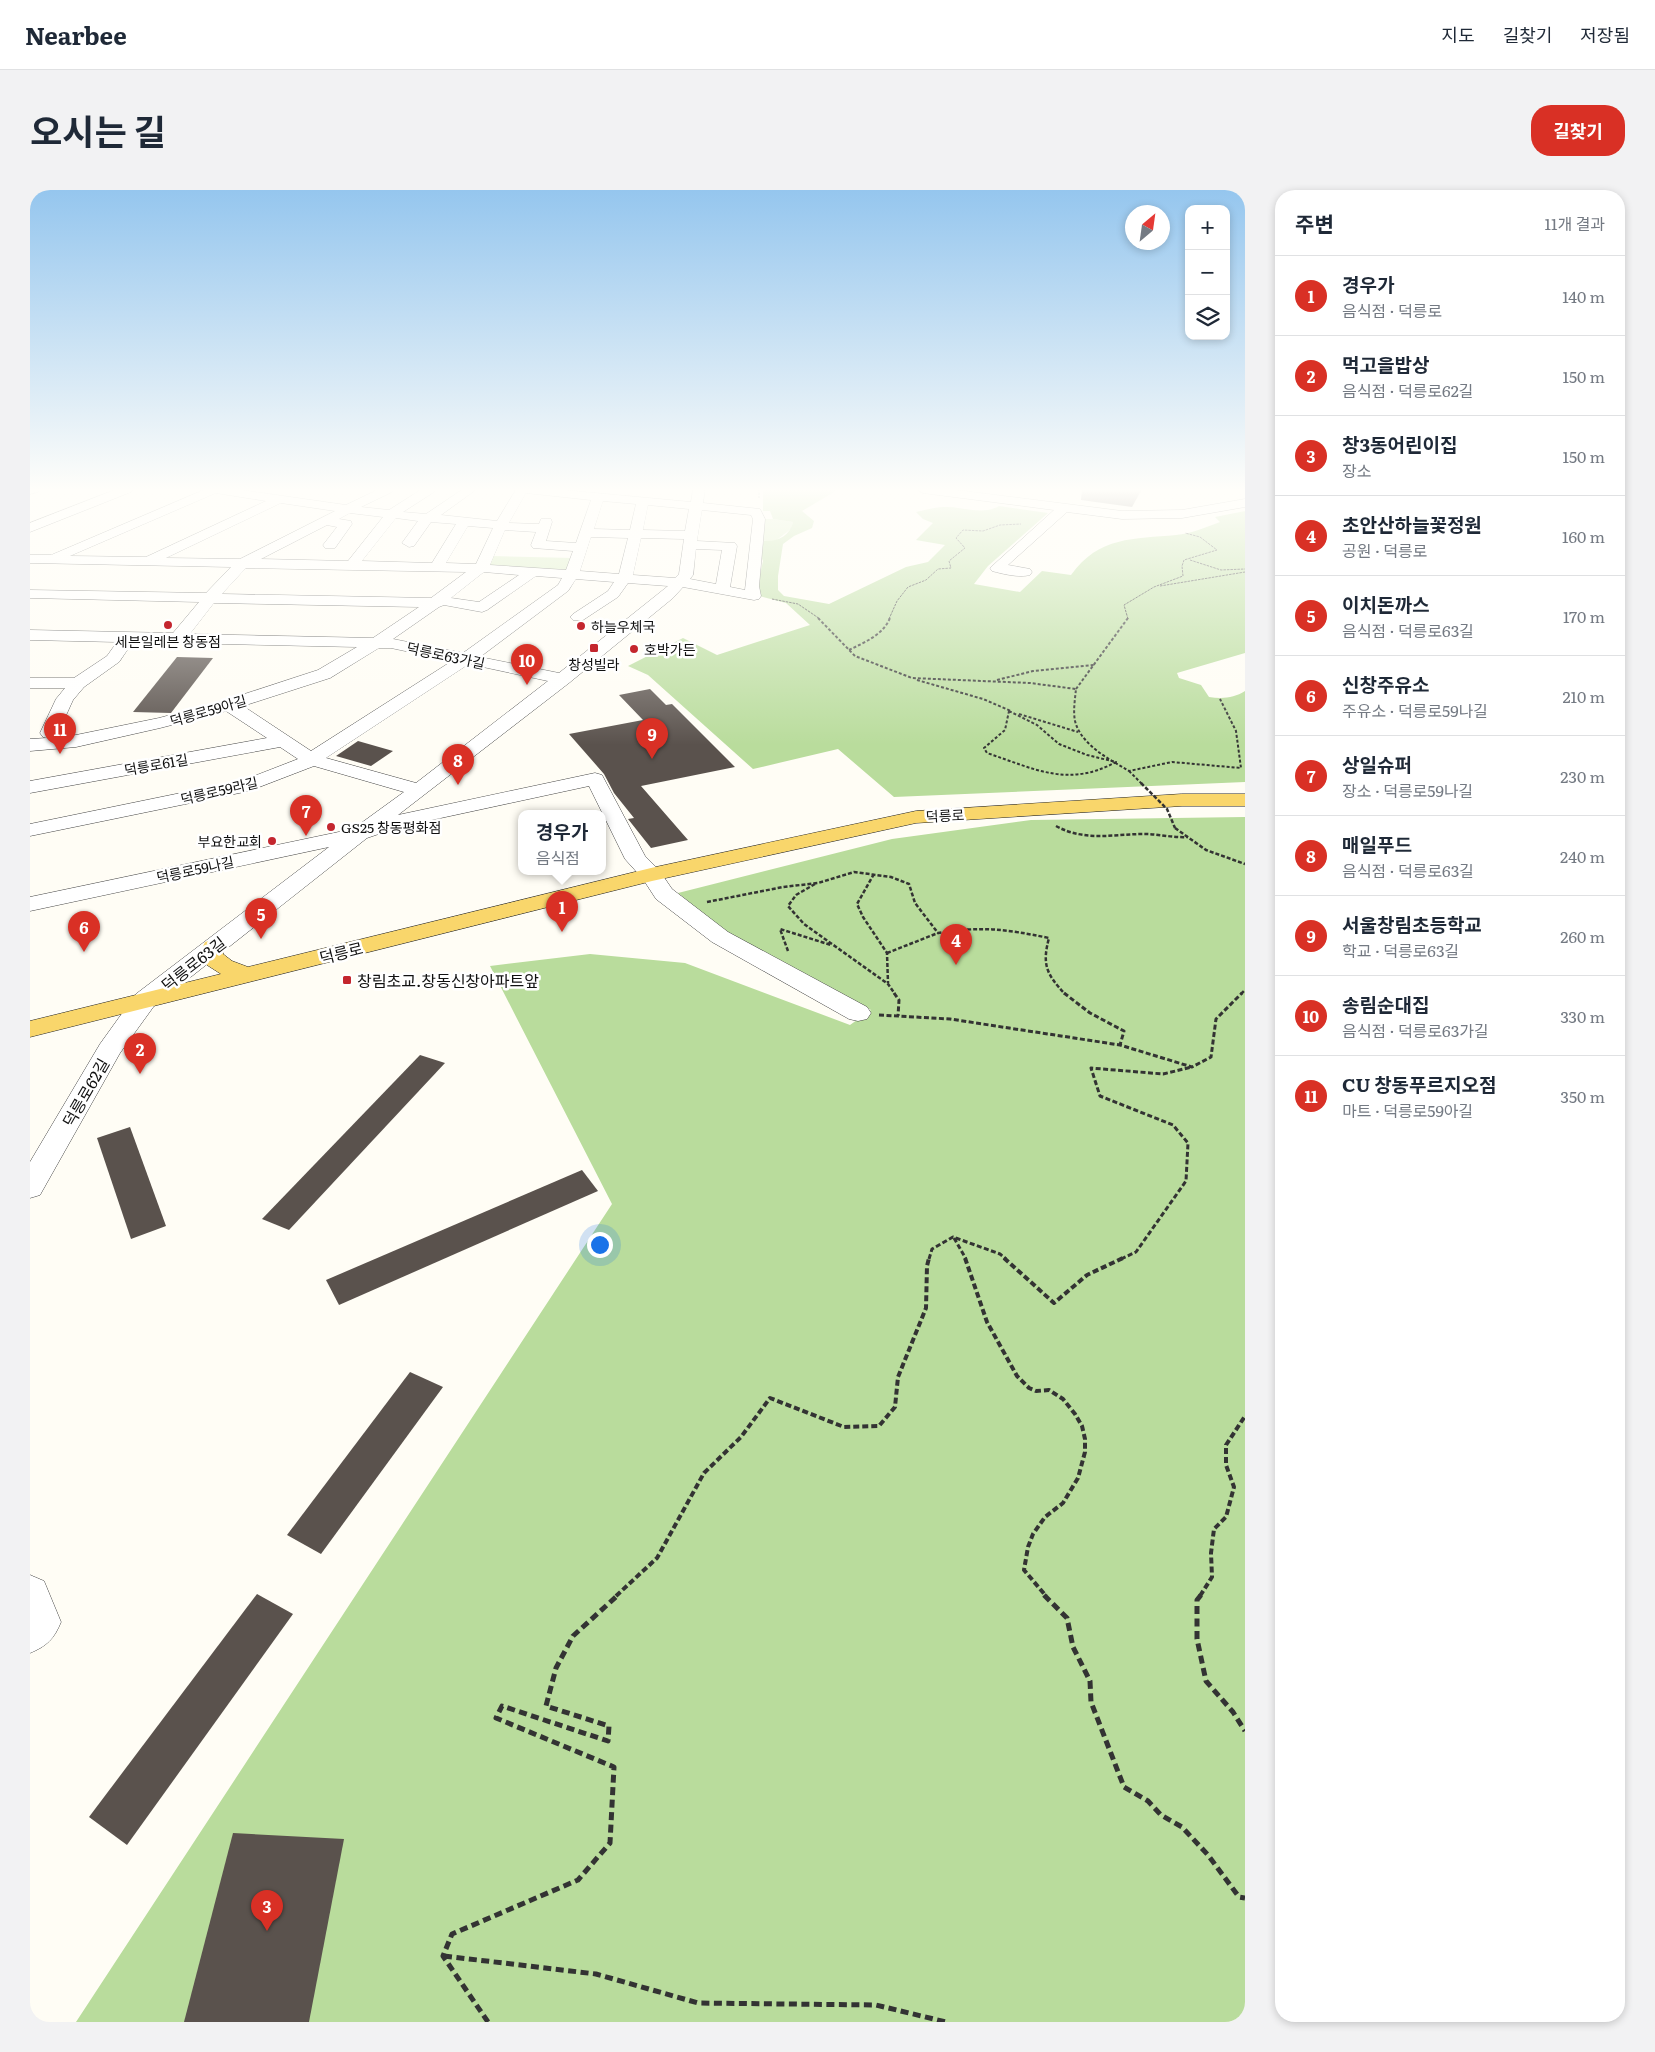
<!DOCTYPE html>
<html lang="ko">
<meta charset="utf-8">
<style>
:root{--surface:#fff;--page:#f2f2f3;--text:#1f2937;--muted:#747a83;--line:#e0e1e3;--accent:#d93025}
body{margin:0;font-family:Literata,"Noto Sans KR",serif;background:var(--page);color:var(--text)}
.controls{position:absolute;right:15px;top:15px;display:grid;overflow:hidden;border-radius:10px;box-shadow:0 2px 8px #0003}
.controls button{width:45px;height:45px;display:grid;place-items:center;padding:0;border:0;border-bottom:1px solid var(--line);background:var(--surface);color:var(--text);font:25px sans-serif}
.compass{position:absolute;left:1095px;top:15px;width:45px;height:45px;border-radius:50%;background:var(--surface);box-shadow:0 2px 8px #0003;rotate:29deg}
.you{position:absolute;left:569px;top:1054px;width:18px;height:18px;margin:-12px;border:4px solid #fff;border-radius:50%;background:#1a73e8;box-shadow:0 0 0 8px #1a73e833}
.badge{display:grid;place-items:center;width:32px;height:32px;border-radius:50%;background:var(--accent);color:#fff;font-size:16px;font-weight:700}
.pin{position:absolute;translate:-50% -41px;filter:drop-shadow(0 1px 2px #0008)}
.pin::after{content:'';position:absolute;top:26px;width:18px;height:15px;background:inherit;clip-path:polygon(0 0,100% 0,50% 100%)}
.popup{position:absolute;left:488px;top:620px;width:88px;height:65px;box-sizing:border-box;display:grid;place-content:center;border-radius:10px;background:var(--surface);filter:drop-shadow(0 1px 4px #0005);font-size:16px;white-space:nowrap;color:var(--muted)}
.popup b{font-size:19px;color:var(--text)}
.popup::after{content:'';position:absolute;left:50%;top:100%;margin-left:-10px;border:10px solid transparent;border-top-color:var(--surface)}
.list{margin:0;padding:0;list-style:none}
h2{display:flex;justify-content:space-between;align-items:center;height:65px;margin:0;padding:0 20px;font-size:21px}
h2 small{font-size:16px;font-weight:400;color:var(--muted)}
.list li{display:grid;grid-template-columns:32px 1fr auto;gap:15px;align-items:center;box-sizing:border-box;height:80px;padding:0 20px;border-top:1px solid var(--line)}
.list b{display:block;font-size:19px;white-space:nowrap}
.list p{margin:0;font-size:16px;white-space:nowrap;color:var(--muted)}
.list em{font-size:16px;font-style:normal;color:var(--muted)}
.icon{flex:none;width:28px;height:28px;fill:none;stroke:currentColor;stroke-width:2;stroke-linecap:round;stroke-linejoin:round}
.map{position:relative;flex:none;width:1215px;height:1832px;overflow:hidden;border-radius:20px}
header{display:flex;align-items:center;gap:30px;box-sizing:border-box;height:70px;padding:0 25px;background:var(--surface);border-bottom:1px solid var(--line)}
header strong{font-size:24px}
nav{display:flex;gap:28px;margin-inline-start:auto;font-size:18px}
.intro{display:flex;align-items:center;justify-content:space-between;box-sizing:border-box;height:120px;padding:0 30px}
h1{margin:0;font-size:35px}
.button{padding:12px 22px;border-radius:20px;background:var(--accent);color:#fff;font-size:18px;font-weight:700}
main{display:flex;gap:30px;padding:0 30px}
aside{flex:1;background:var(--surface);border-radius:20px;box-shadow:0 2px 8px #0003}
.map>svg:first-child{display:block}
.green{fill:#d5ebbd}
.forest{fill:#b9dc9c}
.building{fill:#5a524d}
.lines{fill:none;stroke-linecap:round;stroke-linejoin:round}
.minor-casing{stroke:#444;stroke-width:1}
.major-casing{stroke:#222;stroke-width:1}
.path-far5{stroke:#333;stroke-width:1;stroke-dasharray:2.5 1;stroke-linecap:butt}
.path-far4{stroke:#333;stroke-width:2;stroke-dasharray:3 2;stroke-linecap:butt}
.path-far3{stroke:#333;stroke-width:2.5;stroke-dasharray:4 2;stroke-linecap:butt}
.path-far2{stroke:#333;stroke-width:3;stroke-dasharray:5 2.5;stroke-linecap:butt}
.path-far1{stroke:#333;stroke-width:4;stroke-dasharray:6 3;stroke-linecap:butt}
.path{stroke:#333;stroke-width:5;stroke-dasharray:8 4.5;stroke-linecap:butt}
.minor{fill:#fff;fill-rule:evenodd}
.major{fill:#f9d66b;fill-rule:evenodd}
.path-bridge-far1{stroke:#333;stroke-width:2;stroke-dasharray:3 2;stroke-linecap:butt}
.path-bridge{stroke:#333;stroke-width:2.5;stroke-dasharray:4 2;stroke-linecap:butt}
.poi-dot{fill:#c4262e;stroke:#fff;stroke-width:2}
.labels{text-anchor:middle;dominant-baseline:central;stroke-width:5;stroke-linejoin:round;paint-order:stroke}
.far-poi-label{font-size:14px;fill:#111;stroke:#fff;text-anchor:start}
.far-street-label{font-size:14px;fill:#111;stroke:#fff}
.street-label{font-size:16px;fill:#111;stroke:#fff}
.poi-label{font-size:16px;fill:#111;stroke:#fff;text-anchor:start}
</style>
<header>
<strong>Nearbee</strong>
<nav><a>지도</a><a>길찾기</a><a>저장됨</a></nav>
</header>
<div class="intro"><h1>오시는 길</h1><a class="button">길찾기</a></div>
<main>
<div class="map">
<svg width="1215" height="1832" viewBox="0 0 1215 1832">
<rect width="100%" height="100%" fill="#fffdf5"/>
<!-- green -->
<g class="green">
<polygon points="729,329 743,329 763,332 761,339 744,352 728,350"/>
<polygon points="461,366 544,368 540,381 457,376"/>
</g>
<!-- forest -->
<g class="forest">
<path d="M 733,299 L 809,299 L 772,321 L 784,331 L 782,338 L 764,346 L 753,354 L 748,386 L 748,400 L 754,406 L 799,414 L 876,377 L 898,372 L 915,355 L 886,350 L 903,333 L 893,329 L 886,322 C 895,320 905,317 914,317 C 932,316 952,326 969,316 L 1018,323 L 958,376 L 944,394 L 990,402 L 1012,381 L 1041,385 C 1069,346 1104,349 1146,345 C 1161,344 1176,337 1190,332 L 1185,327 L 1215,321 L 1215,463 L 1147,483 L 1149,488 L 1171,495 L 1179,507 C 1193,509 1204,508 1215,501 L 1215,592 L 864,607 L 808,559 L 723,579 L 618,485 L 598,476 L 653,448 L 687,465 L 780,435 L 756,413 L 729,406 L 727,397 L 733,371 L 730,364 L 734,351 C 747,352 760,346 763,332 L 743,329 L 740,321 L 733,321 Z"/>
<polygon points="1215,627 1215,1832 46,1832 582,1014 460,776 560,764 655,773 820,835 841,820 693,740 648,703 862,649 1001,630"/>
</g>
<!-- building -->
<g class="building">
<polygon points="1052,299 1112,299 1102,317 1051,310"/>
<polygon points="147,467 183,468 141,523 103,522"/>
<polygon points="620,499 636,515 642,514 705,577 611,596 658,650 621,658 598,629 604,628 584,603 574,584 539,544 613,530 589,505"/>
<polygon points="328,551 363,561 341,576 306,566"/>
<polygon points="390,865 415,873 259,1040 232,1029"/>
<polygon points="100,937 136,1036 101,1049 67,948"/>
<polygon points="552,980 568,1001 309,1115 296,1090"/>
<polygon points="380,1182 413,1197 291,1364 257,1345"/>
<polygon points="227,1404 263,1424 97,1655 59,1627"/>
<polygon points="203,1643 314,1649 279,1832 154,1832"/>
</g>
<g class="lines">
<!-- minor casing -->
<g class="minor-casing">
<g id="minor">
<polygon points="0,299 10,299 8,302 0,304"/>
<polygon points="87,299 103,299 101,302 0,342 0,333"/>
<path d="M 176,299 L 204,299 L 316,315 L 349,299 L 364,299 L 362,302 L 331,317 L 359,320 L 392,299 L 406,299 L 404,302 L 373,322 L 396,324 L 433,299 L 447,299 L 411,325 L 467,331 L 485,301 L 483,299 L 523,299 L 661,312 L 663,299 L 675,299 L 673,313 L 730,319 L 735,329 L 729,396 L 731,406 L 729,409 L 724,410 L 653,397 L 643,408 L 539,493 L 368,625 L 565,583 L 572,585 L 615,666 L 629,680 L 642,699 L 698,742 L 837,817 L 841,823 L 837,829 L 828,831 L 819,829 L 682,752 L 626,709 L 613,689 L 595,669 L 559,596 L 369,637 L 337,648 L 124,816 L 90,863 L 10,1005 L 0,1008 L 0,972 L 70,854 L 106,804 L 299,657 L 0,721 L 0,707 L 323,639 L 374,602 L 284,576 L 219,601 L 0,646 L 0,634 L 214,590 L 268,569 L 250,557 L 0,603 L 0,591 L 237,548 L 196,521 L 130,538 L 46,557 L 0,561 L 0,549 L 17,548 L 13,547 L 10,543 L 26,509 L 35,498 L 0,498 L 0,488 L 44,488 L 77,466 L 87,452 L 0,450 L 0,440 L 143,443 L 169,412 L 0,408 L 0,400 L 176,403 L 201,377 L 0,373 L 0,365 L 21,365 ZM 186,303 L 236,311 L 116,367 L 40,366 ZM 496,303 L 561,310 L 546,353 L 516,351 L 522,332 L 521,329 L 511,329 L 509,334 L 479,333 ZM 573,311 L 606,314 L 600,340 L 564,339 ZM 251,313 L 305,321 L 210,369 L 136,368 ZM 618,315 L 659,319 L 655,341 L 613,340 ZM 672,320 L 721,325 L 723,329 L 715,400 L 700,397 L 707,356 L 705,353 L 667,351 ZM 320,323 L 353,327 L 318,371 L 231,369 L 297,335 L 307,337 L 293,355 L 295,358 L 305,358 L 322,334 L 321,331 L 309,329 ZM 366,328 L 388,331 L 372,353 L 379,357 L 384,356 L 401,332 L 426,334 L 402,373 L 332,371 ZM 438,336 L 463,338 L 446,374 L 416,373 ZM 475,340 L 506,342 L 501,355 L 503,358 L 543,361 L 536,380 L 460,375 ZM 561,347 L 598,348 L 589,384 L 550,381 ZM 611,348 L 654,349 L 649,384 L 645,388 L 603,385 ZM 666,359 L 692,360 L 686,394 L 660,389 L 663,385 ZM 216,378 L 436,382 L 401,408 L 192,404 ZM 454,382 L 489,385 L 449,412 L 421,408 ZM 506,386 L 532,388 L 528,395 L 433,463 L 363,449 L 409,417 L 414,415 L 452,422 L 457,420 ZM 546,389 L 584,392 L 578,401 L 543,424 L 540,427 L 543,430 L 553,430 L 588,407 L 598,393 L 638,396 L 529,483 L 450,467 L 538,401 ZM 184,413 L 389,417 L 343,448 L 160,444 ZM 103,452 L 327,457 L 288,480 L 193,511 L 129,528 L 46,545 L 23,547 L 28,543 L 43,510 L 54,497 L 89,472 ZM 349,458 L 361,458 L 422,471 L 281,561 L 213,516 L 300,488 ZM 439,474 L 518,491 L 386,593 L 296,568 Z"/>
<path d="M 887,299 L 918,299 L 1092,321 L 1152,320 L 1215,309 L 1215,317 L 1152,328 L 1092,329 L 1037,322 L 978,375 L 1000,379 L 1002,382 L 1000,385 C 989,388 973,384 962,381 L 960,378 L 1024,320 L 893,303 Z"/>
<path d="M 0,1385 L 14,1391 L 31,1432 C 24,1449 17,1456 0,1463 Z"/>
</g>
</g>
<!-- major casing -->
<g class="major-casing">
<polygon id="major" points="1152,604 1215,604 1215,616 1152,616 886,633 622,691 0,847 0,831 191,784 177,775 169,765 175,752 183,750 191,752 195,757 193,764 202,771 218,777 621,678 886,621"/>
</g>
<!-- path-far5 -->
<g class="path-far5">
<polyline points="729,299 729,308"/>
<polyline points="1160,370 1191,380 1215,379"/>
<polyline points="1130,396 1215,382"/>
<polyline points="742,409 768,414 790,429"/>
<polyline points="859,429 867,411 878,397 896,390 908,379 921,378 919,371 935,358 926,348 933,340 953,341 970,335 991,334"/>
<polyline points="1098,429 1094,415 1124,397 1153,386 1152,376 1154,370 1187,360 1170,347 1155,343"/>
</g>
<!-- path-far4 -->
<g class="path-far4">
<path d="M 788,428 L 825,466 L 882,488 L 1000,493 L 1046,499 C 1045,509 1043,521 1045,531 C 1051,555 1079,569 1099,581 L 1142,572 L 1211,578 L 1206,541 L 1190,509"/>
<path d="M 819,460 C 835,452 853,445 860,428"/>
<polyline points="887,490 953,509 981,521"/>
<polyline points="967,490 1003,481 1064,475"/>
<polyline points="1046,499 1098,428"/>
<path d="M 979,521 L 1007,535 L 1029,554 L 1057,565 L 1086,572 C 1038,598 1005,579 957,563 L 954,558 L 975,540 Z"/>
<polyline points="989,524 1048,542"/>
</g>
<!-- path-far3 -->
<g class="path-far3">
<path d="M 1026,636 C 1055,652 1084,644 1115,644 C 1129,644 1143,648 1158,647"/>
<polyline points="1145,638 1176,660 1215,674"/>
<polyline points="844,684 827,714 833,727 857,763 858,793"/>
<polyline points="785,694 766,705 758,716 774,734 858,794 865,804"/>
<path d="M 677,712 L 753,697 L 788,693 L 824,682 L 861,687 L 879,694 L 885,713 L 908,743 C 952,736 975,739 1019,748 C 1012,774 1016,784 1035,804"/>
<polyline points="758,761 750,739 801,755"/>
<polyline points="857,763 908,743"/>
<polyline points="1211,804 1215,800"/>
</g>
<!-- path-far2 -->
<g class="path-far2">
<polyline points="864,803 869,810 868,826"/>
<polyline points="1034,803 1060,823 1094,841 1090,855"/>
<polyline points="849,825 920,829 1090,855 1162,877 1181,867 1186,829 1212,803"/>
<polyline points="924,1048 936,1069"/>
<polyline points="899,1069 902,1059 923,1047 970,1064 976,1069"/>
<polyline points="1091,1069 1106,1062 1156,991 1158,953 1143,935 1070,906 1061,878 1133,884 1162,877"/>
</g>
<!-- path-far1 -->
<g class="path-far1">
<polyline points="935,1068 957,1132 987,1186 999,1198 1006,1201 1019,1200 1033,1209 1045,1224 1052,1236 1055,1249 1055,1262 1048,1288 1033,1313 1015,1327 1003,1344 998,1357 994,1380 1016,1406"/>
<polyline points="974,1068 1024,1113 1057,1085 1093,1068"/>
<polyline points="586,1406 627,1368 674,1283 711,1247 740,1208 814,1237 849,1236 865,1217 868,1187 896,1118 897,1076 899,1068"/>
<polyline points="1170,1406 1182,1387 1181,1363 1184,1339 1196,1327 1204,1297 1196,1275 1196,1255 1215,1226"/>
</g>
<!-- path -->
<g class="path">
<polyline points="1014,1405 1037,1428 1043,1457 1060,1491 1061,1512 1094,1597 1118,1611 1131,1625 1152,1637 1178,1665 1209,1707 1215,1708"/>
<polyline points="1171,1405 1167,1410 1167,1449 1176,1491 1203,1522 1215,1541"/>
<polyline points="414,1766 566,1784 668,1813 846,1815 916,1832"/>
<polyline points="458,1832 413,1766 422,1744 548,1690 580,1653 584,1577 466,1528 472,1516 578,1551 579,1536 516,1516 526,1478 543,1446 588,1405"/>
</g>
<!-- minor -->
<use href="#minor" class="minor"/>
<!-- major -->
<use href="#major" class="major"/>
<!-- path-bridge-far1 -->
<polyline class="path-bridge-far1" points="1099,581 1112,594"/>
<!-- path-bridge -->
<polyline class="path-bridge" points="1111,593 1137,619 1145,638"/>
</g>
<!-- sky -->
<linearGradient id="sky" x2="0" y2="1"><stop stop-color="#95c6ee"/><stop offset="0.54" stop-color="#fffefa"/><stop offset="1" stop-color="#fffefa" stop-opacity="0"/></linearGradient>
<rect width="1215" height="555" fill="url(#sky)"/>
<!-- markers -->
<g class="poi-dot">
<circle cx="138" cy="435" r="5"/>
<circle cx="551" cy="436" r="5"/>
<rect x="559" y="453" width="10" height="10" rx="2.5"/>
<circle cx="604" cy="459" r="5"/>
<circle cx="301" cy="637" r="5"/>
<circle cx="242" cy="651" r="5"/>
<rect x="312" y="785" width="10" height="10" rx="2.5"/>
</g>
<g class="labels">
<!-- far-poi labels -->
<g class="far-poi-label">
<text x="561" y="436">하늘우체국</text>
<text x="138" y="451" text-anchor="middle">세븐일레븐 창동점</text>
<text x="614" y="459">호박가든</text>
<text x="564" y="474" text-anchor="middle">창성빌라</text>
<text x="311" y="637">GS25 창동평화점</text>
<text x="232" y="651" text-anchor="end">부요한교회</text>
</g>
<!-- far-street labels -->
<g class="far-street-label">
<text transform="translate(416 465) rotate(12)">덕릉로63가길</text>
<text transform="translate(178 520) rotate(-16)">덕릉로59아길</text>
<text transform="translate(126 574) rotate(-10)">덕릉로61길</text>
<text transform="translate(189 600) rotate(-13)">덕릉로59라길</text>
<text transform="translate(915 625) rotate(-3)">덕릉로</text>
<text transform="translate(165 679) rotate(-12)">덕릉로59나길</text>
</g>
<!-- street labels -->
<g class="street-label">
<text transform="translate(311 762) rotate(-14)">덕릉로</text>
<text transform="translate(163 773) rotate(-38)">덕릉로63길</text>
<text transform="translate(55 902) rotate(-60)">덕릉로62길</text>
</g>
<!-- poi labels -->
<g class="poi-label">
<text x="327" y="790">창림초교.창동신창아파트앞</text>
</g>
</g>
</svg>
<div class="controls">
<button>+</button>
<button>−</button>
<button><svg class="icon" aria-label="layers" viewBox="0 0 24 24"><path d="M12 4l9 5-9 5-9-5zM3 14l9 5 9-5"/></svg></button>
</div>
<svg class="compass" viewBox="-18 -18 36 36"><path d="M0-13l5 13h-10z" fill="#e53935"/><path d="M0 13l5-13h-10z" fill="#747a83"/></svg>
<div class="you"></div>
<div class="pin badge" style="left:532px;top:742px">1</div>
<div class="popup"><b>경우가</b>음식점</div>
<div class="pin badge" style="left:110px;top:884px">2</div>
<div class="pin badge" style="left:237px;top:1741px">3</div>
<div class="pin badge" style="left:926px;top:775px">4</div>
<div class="pin badge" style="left:231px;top:749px">5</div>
<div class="pin badge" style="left:54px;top:762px">6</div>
<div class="pin badge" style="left:276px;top:646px">7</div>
<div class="pin badge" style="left:428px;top:595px">8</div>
<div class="pin badge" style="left:622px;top:569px">9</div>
<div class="pin badge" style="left:497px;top:495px">10</div>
<div class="pin badge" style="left:30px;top:564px">11</div>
</div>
<aside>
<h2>주변<small>11개 결과</small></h2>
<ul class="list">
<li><span class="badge">1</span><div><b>경우가</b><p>음식점 · 덕릉로</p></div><em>140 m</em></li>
<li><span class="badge">2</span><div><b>먹고을밥상</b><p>음식점 · 덕릉로62길</p></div><em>150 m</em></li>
<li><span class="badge">3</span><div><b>창3동어린이집</b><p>장소</p></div><em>150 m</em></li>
<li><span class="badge">4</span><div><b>초안산하늘꽃정원</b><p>공원 · 덕릉로</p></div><em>160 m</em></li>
<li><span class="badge">5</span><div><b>이치돈까스</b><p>음식점 · 덕릉로63길</p></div><em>170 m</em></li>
<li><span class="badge">6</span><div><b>신창주유소</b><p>주유소 · 덕릉로59나길</p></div><em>210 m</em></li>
<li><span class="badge">7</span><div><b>상일슈퍼</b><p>장소 · 덕릉로59나길</p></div><em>230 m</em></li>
<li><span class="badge">8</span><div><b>매일푸드</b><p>음식점 · 덕릉로63길</p></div><em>240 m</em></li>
<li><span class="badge">9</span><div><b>서울창림초등학교</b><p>학교 · 덕릉로63길</p></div><em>260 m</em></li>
<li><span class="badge">10</span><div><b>송림순대집</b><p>음식점 · 덕릉로63가길</p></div><em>330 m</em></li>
<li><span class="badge">11</span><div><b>CU 창동푸르지오점</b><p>마트 · 덕릉로59아길</p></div><em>350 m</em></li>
</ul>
</aside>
</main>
